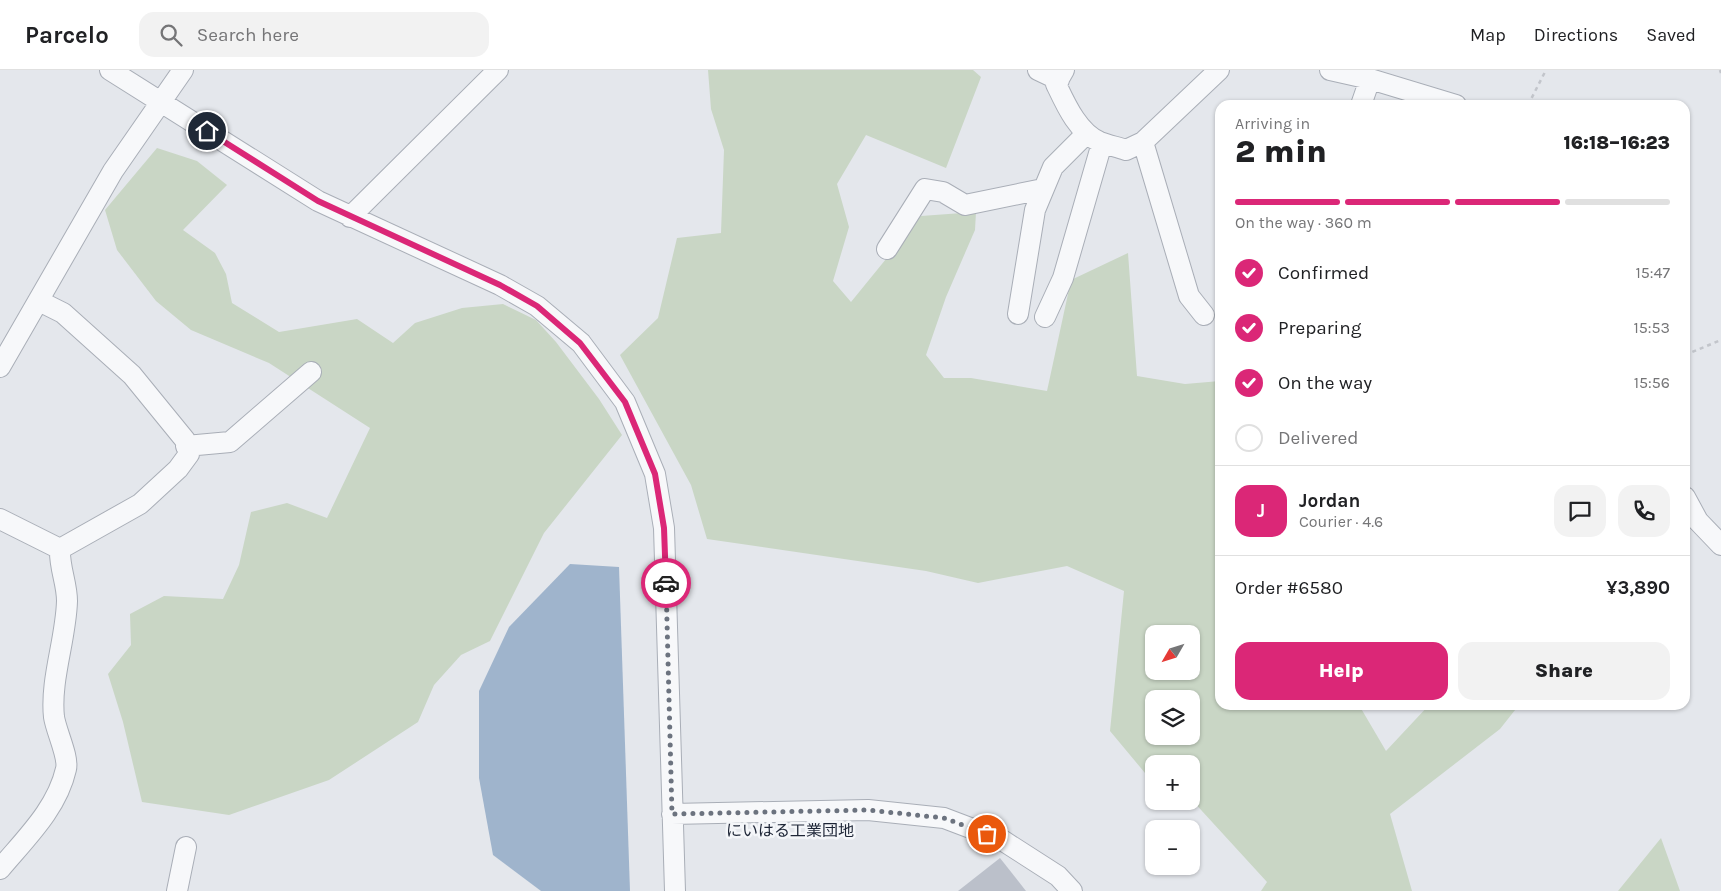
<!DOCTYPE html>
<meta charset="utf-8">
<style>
body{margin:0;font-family:Karla,"Noto Sans JP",sans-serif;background:#f2f2f2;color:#202124;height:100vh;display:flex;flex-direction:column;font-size:19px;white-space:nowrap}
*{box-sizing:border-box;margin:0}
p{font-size:16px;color:#757577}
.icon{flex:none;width:28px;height:28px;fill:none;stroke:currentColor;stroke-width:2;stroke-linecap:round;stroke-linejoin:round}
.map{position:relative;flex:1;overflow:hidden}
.side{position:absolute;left:1215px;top:30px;width:475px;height:610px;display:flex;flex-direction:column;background:#fff;border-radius:15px;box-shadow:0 1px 4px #0004}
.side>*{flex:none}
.needle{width:32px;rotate:231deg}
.fabs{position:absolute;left:1145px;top:555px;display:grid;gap:10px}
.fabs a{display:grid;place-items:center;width:55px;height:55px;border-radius:10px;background:#fff;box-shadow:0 1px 4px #0004;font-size:25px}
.pin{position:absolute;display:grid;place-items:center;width:42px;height:42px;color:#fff;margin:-21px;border:2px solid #fff;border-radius:50%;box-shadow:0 1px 5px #0007}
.courier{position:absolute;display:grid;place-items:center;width:50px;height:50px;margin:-25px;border:4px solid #db2777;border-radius:50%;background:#fff;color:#222;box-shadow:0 1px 6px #0007}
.head em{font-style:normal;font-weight:800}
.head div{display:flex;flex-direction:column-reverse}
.head{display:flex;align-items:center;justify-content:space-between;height:85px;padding:0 20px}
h1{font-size:32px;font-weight:800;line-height:38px}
.bar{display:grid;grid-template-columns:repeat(4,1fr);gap:8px 5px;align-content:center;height:60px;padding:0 20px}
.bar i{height:6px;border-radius:4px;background:#e0e0e0}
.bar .on{background:#db2777}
.bar p{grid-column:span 4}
.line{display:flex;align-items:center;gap:12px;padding:0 20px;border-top:1px solid #e0e0e0}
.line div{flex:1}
.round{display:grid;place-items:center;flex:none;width:52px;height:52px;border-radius:15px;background:#f2f2f2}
ol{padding:0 20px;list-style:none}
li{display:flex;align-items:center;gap:15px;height:55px}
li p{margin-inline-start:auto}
li .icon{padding:5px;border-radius:50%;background:#db2777;color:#fff;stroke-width:4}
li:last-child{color:#757577}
li i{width:28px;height:28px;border:2px solid #e0e0e0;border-radius:50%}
.action{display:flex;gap:10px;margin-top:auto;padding:10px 20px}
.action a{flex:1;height:58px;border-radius:15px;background:#db2777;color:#fff;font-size:20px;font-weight:800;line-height:58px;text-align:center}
.action a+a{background:#f2f2f2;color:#202124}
header{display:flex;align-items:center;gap:30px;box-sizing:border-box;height:70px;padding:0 25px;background:#fff;border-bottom:1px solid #e0e0e0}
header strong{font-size:24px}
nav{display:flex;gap:28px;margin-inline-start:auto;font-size:18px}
.search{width:350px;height:45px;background:#f2f2f2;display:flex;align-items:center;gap:12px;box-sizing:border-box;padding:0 18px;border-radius:15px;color:#757577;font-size:19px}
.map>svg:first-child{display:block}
</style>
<header>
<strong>Parcelo</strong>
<div class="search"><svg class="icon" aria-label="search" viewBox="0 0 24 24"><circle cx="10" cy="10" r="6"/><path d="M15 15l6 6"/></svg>Search here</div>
<nav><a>Map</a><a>Directions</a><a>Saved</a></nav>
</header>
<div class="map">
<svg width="1721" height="821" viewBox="0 0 1721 821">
<rect width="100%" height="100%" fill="#e4e7ec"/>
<path fill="#c9d6c5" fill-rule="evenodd" d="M 708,0 L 973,0 L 981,7 L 946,98 L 866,65 L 837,114 L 849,157 L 833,211 L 851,232 L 921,146 L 976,142 L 975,160 L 946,227 L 926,285 L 944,308 L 971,308 L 1047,321 L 1071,210 L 1128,183 L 1137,306 L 1185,314 L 1220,311 L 1220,635 L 1359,635 L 1386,681 L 1429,635 L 1519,635 L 1500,659 L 1390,744 L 1412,821 L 1261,821 L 1267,812 L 1191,729 L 1191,694 L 1154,694 L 1154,710 L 1150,709 L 1110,661 L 1124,521 L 1067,496 L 978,513 L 926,501 L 707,469 L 691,415 L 620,285 L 658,248 L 677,168 L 721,163 L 724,80 L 711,39 ZM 1154,564 L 1191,564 L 1191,601 L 1154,601 ZM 1154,629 L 1191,629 L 1191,666 L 1154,666 Z
M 157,78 L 197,91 L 227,115 L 183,160 L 215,183 L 226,204 L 232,233 L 279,262 L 357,249 L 393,273 L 415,253 L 462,238 L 503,234 L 536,250 L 556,272 L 599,329 L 622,365 L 544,463 L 490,571 L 461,585 L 434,615 L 418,652 L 329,710 L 229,745 L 142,732 L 123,652 L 108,604 L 131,575 L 130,544 L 164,526 L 223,529 L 239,495 L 251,442 L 287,433 L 327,448 L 370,358 L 269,293 L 191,260 L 156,231 L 117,180 L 105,140 Z
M 1661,768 L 1680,821 L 1618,821 Z"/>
<path fill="#9fb4cc" d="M 570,494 L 619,497 L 630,821 L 541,821 L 493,785 L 479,708 L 479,621 L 509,557 Z"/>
<path fill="#bbc0ca" d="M 1000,788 L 1026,821 L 958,821 Z"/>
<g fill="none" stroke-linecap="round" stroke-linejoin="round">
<defs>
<path id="minor" d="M 110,0 L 318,131 L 500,215 L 537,236 L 581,273 L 625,332 L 655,404 L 664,458 L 675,821
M 1038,0 L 1059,10
M 1064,0 L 1056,14 C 1065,33 1078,63 1100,72 C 1108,75 1117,77 1126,80 L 1143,72 L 1219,0
M 1330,0 L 1370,9 L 1456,35
M 1361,35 L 1370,9
M 1143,72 L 1189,226 L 1204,245
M 350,147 L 498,0
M 887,179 L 925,119 L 943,122 L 965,135 L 1043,119
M 1018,244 L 1035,140 L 1053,97 L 1086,64
M 1045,247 L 1063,208 L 1102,73
M 0,297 L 113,101 L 183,0
M 186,376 L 230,372 L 311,302
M 1685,427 L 1698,451 L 1721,475
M 0,449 L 60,479
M 672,744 L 868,740 L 944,748 L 1002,770 L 1058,806 L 1072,821
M 0,799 C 25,769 57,739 66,699 C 69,687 56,661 54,647 C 50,610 66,569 67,531 C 67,513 59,497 60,479 L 140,434 L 178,399 L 189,384 L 185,370 L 132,305 L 63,243 L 39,231
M 177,821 L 186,777"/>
</defs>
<use href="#minor" stroke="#a9aeb7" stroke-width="22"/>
<path stroke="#c2c5cb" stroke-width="2.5" stroke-dasharray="4 4" stroke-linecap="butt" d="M 1720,0 L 1721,3
M 1528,35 L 1546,0
M 1685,285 L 1721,270"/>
<use href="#minor" stroke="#f7f8fa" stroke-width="20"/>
</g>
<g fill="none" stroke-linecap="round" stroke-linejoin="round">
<path stroke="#6c737f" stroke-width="5" stroke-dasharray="0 9" d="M 666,513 L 672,744 L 868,740 L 944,748 L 987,764"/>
<path stroke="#db2777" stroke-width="6" d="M 207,61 L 318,131 L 500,215 L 537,236 L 580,273 L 625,332 L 655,404 L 664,458 L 666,513"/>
</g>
<g text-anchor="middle" stroke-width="5" stroke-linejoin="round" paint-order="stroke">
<g font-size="16" fill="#1d2536" stroke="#f4f6f9">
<text x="790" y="766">にいはる工業団地</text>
</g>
</g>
</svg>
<div class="fabs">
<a><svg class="needle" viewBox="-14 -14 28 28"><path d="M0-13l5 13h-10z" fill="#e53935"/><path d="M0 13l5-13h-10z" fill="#757577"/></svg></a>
<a><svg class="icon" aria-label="layers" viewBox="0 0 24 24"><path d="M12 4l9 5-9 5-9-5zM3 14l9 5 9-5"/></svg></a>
<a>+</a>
<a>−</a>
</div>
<div class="pin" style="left:987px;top:764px;background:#ea580c"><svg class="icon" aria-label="bag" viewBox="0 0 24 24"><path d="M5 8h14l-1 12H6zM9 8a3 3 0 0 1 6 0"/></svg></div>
<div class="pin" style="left:207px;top:61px;background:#1f2937"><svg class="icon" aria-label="home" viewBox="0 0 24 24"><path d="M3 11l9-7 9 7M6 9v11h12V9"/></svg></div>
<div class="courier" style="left:666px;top:513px"><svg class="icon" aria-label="car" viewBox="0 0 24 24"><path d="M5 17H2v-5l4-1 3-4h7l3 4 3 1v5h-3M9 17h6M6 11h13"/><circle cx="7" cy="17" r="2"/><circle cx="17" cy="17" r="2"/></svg></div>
<section class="side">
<div class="head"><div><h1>2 min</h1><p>Arriving in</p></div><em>16:18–16:23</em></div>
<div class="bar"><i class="on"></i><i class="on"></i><i class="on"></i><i></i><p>On the way · 360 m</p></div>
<ol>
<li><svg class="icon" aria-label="check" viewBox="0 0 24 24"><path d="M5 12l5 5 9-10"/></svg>Confirmed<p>15:47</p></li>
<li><svg class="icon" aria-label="check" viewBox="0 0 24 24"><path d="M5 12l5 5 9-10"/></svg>Preparing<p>15:53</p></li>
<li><svg class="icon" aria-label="check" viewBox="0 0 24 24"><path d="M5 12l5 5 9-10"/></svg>On the way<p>15:56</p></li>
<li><i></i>Delivered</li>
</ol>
<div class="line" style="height:90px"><b class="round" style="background:#db2777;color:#fff">J</b><div><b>Jordan</b><p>Courier · 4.6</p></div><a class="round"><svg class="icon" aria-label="chat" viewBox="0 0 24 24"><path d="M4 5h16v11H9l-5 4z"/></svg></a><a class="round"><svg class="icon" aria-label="phone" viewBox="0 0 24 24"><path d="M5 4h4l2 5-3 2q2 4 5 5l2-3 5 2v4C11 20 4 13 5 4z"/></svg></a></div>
<div class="line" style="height:65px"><div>Order #6580</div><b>¥3,890</b></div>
<div class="action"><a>Help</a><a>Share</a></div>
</section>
</div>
